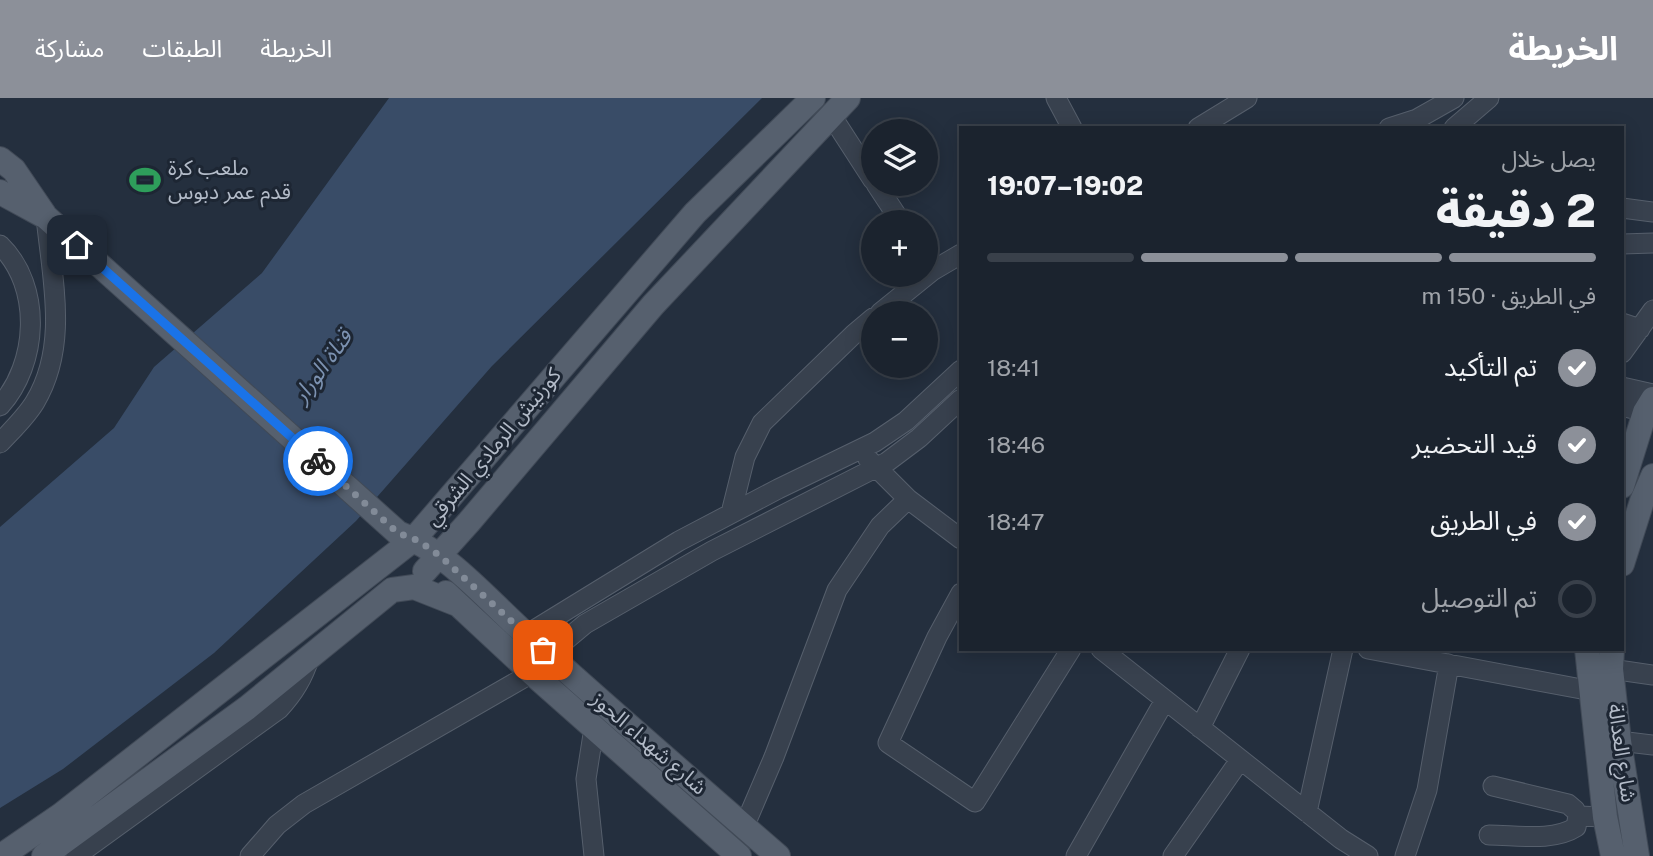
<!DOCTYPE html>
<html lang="ar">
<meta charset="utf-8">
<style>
body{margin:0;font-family:"Public Sans","Noto Sans Arabic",sans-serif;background:#242b36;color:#f1f3f6;direction:rtl;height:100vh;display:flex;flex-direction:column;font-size:26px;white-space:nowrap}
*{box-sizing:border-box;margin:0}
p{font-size:23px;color:#a0a4aa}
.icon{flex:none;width:38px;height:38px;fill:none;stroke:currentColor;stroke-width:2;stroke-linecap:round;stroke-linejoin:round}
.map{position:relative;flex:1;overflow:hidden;direction:ltr}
.side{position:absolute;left:959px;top:28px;width:665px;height:525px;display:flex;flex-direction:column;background:#1b232e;border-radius:0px;box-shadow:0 4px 18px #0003,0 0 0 2px #39404a;direction:rtl}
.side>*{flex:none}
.fabs{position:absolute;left:861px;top:21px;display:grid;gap:14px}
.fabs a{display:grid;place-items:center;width:77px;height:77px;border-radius:50%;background:#1b232e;box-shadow:0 4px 18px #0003,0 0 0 2px #39404a;font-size:35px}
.pin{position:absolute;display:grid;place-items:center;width:60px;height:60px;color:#fff;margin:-30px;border-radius:14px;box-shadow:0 4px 10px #0006}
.courier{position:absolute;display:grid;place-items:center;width:70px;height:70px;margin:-35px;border:5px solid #1a73e8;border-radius:50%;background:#fff;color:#222;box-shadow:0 2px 9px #0007}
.overview em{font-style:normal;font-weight:800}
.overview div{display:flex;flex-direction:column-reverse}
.overview{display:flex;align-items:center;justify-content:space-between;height:119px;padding:0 28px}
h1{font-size:46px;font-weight:800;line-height:52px}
.bar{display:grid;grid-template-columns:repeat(4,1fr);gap:10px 7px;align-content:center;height:84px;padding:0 28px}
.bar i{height:9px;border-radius:5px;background:#39404a}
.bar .current{background:#8c9099}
.bar p{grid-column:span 4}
ol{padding:0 28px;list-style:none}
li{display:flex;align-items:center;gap:21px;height:77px}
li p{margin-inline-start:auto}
li .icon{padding:7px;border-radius:50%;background:#8c9099;color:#fff;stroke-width:4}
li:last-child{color:#a0a4aa}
li i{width:38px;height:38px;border:4px solid #39404a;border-radius:50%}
header{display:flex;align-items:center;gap:42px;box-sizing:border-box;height:98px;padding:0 35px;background:#8c9099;color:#fff}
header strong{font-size:33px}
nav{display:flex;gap:38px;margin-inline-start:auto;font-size:24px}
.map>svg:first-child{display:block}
</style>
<header>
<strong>الخريطة</strong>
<nav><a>الخريطة</a><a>الطبقات</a><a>مشاركة</a></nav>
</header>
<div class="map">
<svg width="1653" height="758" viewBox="0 0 1653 758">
<rect width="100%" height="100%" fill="#242f3e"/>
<path fill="#394c67" d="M 389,0 L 762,0 L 492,268 L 356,423 L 214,555 L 63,671 L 0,710 L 0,429 L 114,330 L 154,269 L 262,175 Z"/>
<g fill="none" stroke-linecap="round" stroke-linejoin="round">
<defs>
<path id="minor" d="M 1056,0 L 1072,30
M 831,17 L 873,82
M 1198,30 L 1247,0
M 1389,30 L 1417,21 L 1454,0
M 1454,30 L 1489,0
M 876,86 L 901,124
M 1622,110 L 1653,114
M 1622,146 L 1653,145
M 0,147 C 43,189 38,266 0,308
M 880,215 L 932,173 L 961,156
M 1622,225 L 1640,231
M 1622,255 L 1653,212
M 1622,289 L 1653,296
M 1622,308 L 1645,314
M 0,345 C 12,332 26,319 35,304 C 69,247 52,181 46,119
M 868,361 L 908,401 L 961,441
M 731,415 L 745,359 L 762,325 L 854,236 L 873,220
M 961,495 L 937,539 L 888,645 L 975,704 L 1071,551
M 526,537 L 679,443 L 778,391 L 875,344 L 906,323 L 961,272
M 1101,551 L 1341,741 L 1368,758
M 1368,551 L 1592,593
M 548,557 L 585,526 L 712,453 L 887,364 L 919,340 L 961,301
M 1611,571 L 1653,577
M 1200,630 L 1240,551
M 1619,643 L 1653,647
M 1493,688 L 1568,706 L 1575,712 L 1578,718 L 1605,719
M 1307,714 L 1343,551
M 744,729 L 774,659 L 837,492 L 880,428 L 908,401
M 1489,737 C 1516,737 1553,744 1576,729 L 1578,718
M 76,758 L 279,611 C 294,595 303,580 310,558
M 250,758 L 277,727 L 304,706 L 532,575
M 594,758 L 586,681 L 594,630
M 1076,758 L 1165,602
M 1173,758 L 1240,662
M 1405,758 L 1427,692 L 1449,566"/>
<path id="major" d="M 0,61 L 14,72 L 44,116
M 0,94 L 46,119 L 398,435 C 449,454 489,504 530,540 C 612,614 695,686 778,758
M 1622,388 L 1645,314 L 1653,301
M 1622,466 L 1642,403 L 1653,378
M 425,473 L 469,424 L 653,207 L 848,0
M 446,495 L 532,575 L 739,758
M 1587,551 L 1605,719 L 1613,758
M 1612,551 L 1611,571 L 1619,643 L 1637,758
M 1,758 L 61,717 L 414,441 L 695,115 L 813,0
M 44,758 L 247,610 L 392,492 L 414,489 L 457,506"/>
</defs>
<use href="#minor" stroke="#565f6c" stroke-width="21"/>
<use href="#major" stroke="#414a57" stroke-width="26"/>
<use href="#minor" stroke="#38414e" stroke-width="19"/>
<use href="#major" stroke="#56606e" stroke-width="24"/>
</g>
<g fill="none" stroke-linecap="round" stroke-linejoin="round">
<path stroke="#828b98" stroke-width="7" stroke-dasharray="0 12.6" d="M 318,363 L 398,435 L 419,443 L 440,458 L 543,552"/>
<path stroke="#1a73e8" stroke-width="9" d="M 77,147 L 318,363"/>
</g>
<defs>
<symbol id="stadium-bare" viewBox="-9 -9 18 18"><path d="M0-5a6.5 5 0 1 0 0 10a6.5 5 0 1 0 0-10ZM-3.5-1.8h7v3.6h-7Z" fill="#2e9e5b" stroke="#1d2633" stroke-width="2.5" paint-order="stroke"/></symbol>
</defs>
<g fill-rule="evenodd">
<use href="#stadium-bare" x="123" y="60" width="44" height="44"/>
</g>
<g text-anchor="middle" stroke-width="6" stroke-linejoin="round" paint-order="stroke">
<g font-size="21" fill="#b4bcc9" stroke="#1d2633" text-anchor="start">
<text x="168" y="77">ملعب كرة<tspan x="168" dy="24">قدم عمر دبوس</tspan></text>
</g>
<g font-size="21" fill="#b4bcc9" stroke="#1d2633">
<text transform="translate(493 349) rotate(-50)" y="7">كورنيش الرمادي الشرقي</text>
<text transform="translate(649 645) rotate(41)" y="7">شارع شهداء الحوز</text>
<text transform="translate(1622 655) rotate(82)" y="7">شارع العدالة</text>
</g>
<g font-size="23" font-style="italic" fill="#7c92b1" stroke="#1d2633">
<text transform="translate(322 268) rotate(-54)" y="8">قناة الورار</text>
</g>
</g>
</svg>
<div class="fabs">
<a><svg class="icon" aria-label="layers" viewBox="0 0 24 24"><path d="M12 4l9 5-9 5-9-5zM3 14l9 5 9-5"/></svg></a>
<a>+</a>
<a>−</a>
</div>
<div class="pin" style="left:543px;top:552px;background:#ea580c"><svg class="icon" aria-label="bag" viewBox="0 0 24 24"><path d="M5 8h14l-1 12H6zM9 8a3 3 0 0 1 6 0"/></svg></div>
<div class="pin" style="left:77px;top:147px;background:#1f2937"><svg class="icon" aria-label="home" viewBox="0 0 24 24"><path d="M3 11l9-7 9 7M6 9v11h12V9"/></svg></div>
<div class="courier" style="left:318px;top:363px"><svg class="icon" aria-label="bike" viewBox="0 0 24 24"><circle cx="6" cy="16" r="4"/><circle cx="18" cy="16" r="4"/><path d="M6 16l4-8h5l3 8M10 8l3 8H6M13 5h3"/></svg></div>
<section class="side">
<div class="overview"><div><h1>2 دقيقة</h1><p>يصل خلال</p></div><em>19:02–19:07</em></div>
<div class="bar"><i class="current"></i><i class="current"></i><i class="current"></i><i></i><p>في الطريق · 150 m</p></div>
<ol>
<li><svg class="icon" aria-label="check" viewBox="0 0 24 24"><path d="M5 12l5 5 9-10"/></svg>تم التأكيد<p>18:41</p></li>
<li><svg class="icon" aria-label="check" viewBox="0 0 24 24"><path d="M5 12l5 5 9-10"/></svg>قيد التحضير<p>18:46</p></li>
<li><svg class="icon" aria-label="check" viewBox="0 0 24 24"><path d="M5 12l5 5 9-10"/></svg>في الطريق<p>18:47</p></li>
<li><i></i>تم التوصيل</li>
</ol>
</section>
</div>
